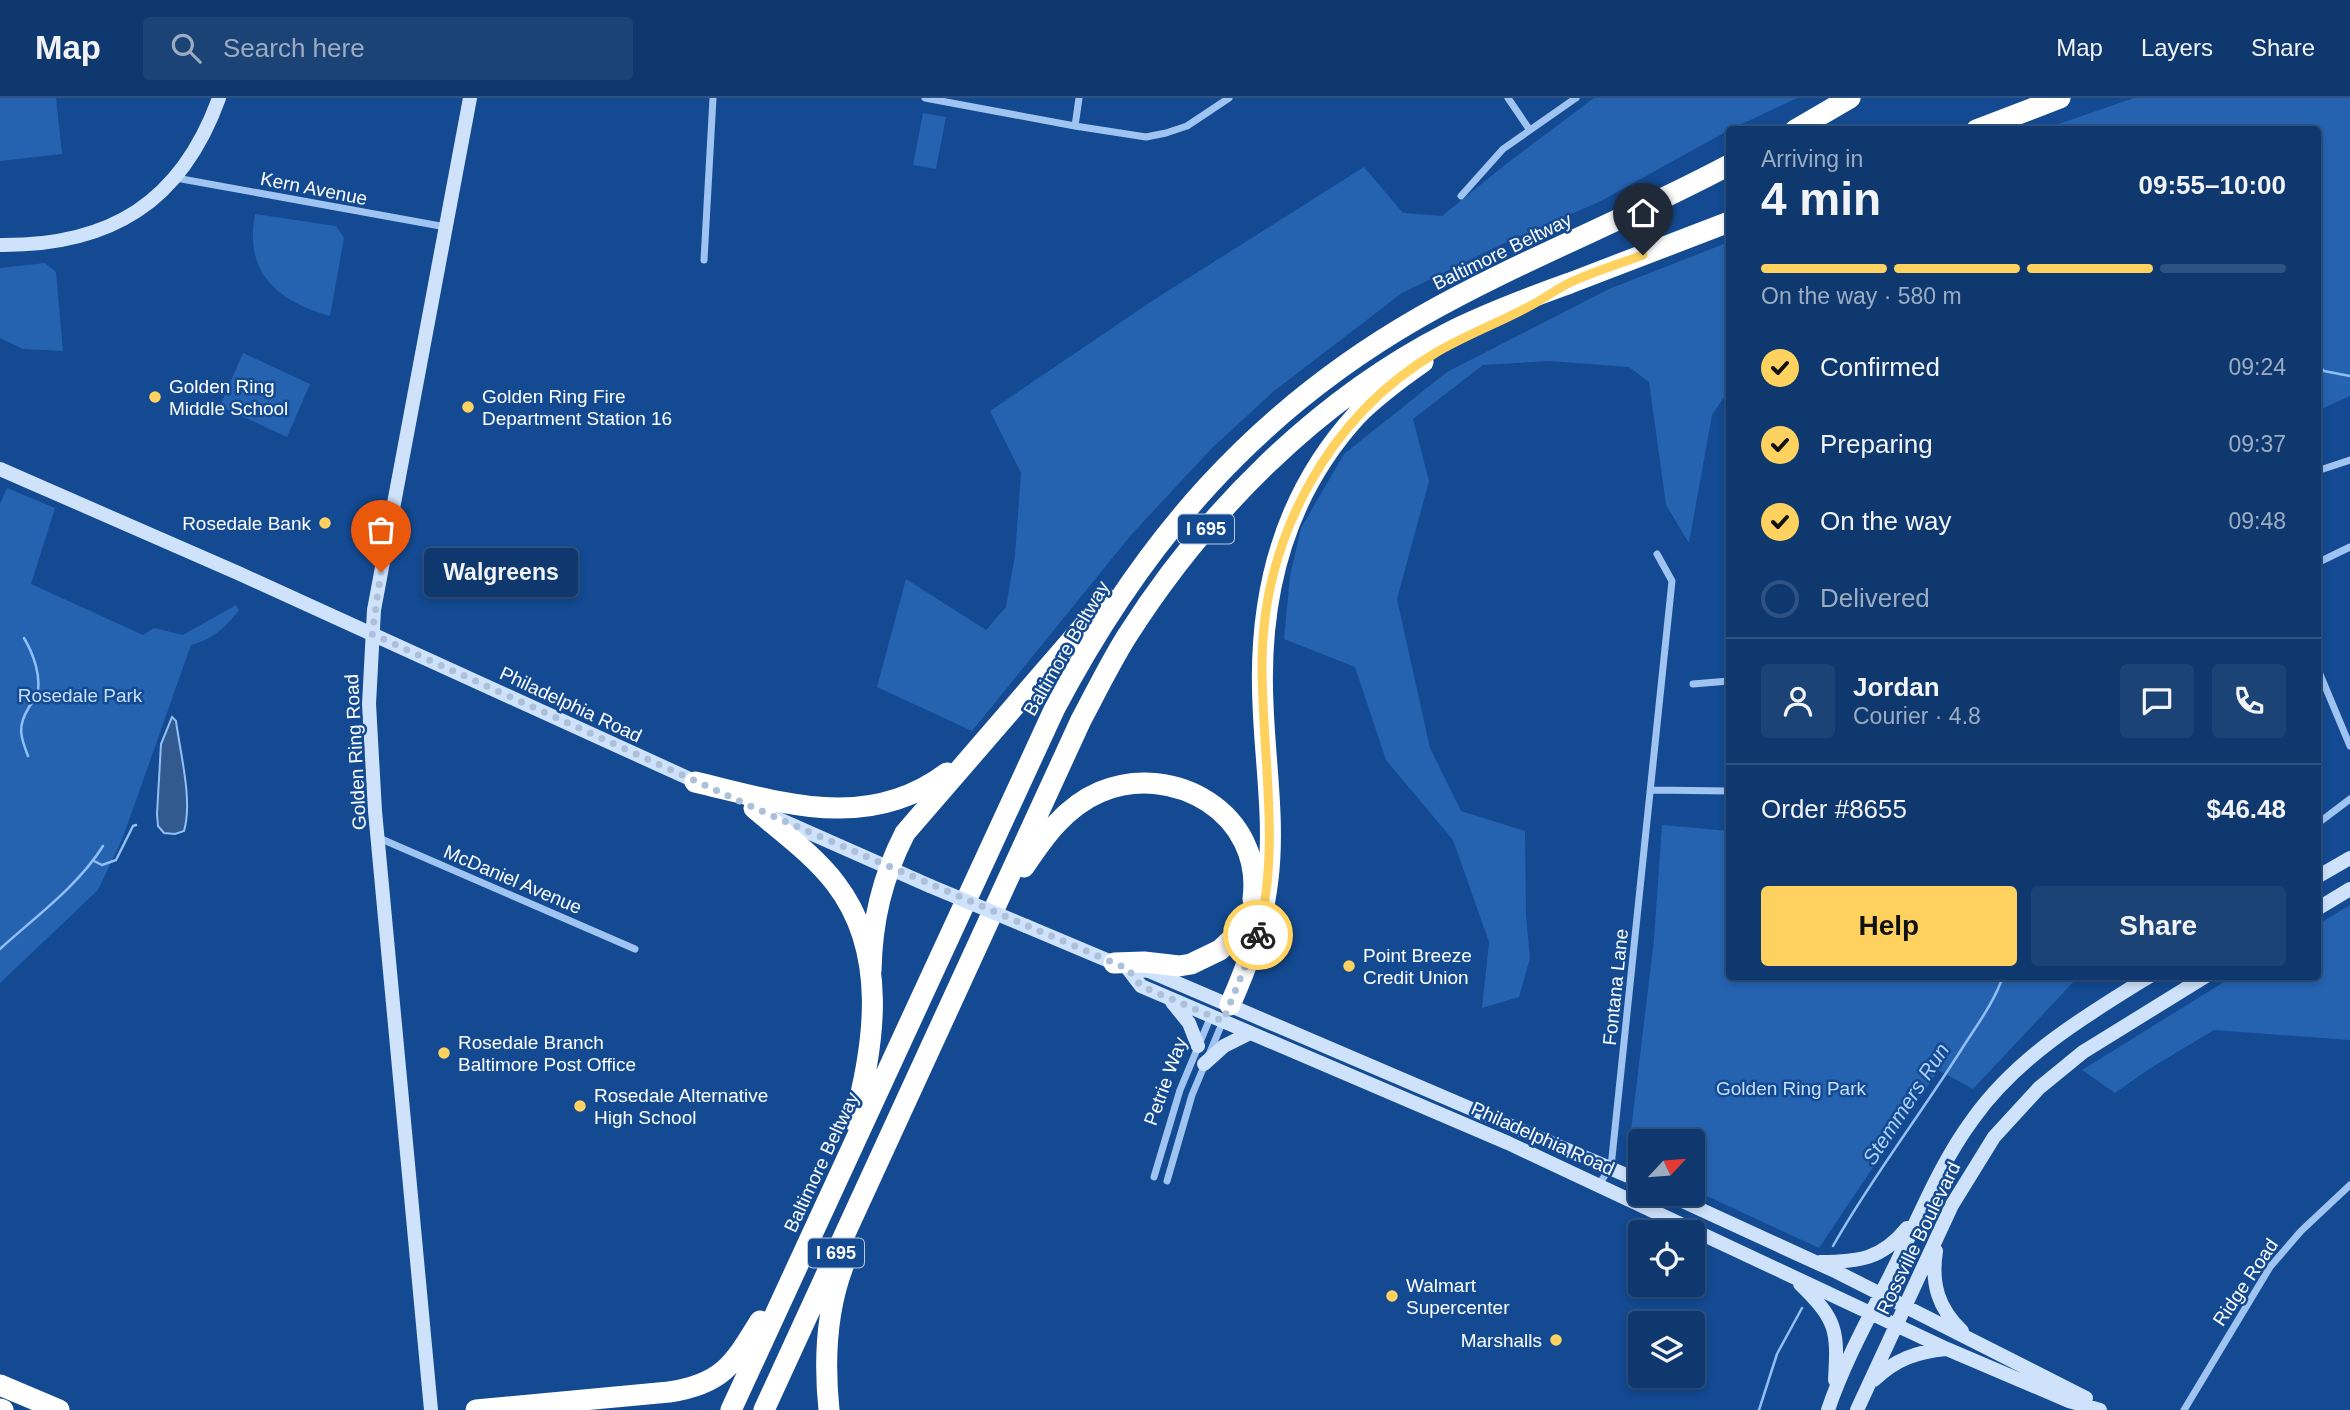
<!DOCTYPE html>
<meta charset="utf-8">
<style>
body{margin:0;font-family:Helvetica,sans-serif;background:#1c4376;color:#f1f3f6;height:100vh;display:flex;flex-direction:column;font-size:26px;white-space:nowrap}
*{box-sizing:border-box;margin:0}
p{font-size:23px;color:#9bacc2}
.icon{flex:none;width:38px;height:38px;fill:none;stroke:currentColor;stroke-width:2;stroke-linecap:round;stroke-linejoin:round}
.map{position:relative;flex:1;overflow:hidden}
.details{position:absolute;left:1726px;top:28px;width:595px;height:854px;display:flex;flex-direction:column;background:#0e386e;border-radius:7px;box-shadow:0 4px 10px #0003,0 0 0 2px #2e5281}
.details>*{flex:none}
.needle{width:46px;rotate:64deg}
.controls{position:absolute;left:1628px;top:1031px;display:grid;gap:14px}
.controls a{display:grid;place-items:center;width:77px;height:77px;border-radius:7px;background:#0e386e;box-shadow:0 4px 10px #0003,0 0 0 2px #2e5281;font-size:35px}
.pin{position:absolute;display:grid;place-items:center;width:60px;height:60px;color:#fff;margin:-72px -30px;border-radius:50% 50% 50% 0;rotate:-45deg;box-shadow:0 0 7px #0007}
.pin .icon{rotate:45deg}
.courier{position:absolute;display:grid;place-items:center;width:70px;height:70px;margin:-35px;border:5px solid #ffd260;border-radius:50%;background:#fff;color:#222;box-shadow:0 2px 9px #0007}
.bubble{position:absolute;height:49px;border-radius:7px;background:#0e386e;box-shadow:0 4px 10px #0003,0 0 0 2px #2e5281;font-size:23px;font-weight:600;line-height:49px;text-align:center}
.headline em{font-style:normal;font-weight:600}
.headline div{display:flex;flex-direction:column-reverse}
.headline{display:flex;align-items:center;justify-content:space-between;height:119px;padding:0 35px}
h1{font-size:46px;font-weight:600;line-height:52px}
.bar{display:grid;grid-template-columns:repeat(4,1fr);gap:10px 7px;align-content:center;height:84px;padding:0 35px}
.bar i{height:9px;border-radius:5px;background:#2e5281}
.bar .current{background:#ffd260}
.bar p{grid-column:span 4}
.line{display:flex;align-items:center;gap:18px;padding:0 35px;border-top:2px solid #2e5281}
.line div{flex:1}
.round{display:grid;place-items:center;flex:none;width:74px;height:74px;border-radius:7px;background:#1c4376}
ol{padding:0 35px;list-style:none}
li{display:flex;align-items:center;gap:21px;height:77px}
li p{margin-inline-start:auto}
li .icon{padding:7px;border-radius:50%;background:#ffd260;color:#111;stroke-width:4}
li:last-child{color:#9bacc2}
li i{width:38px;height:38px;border:4px solid #2e5281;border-radius:50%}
.button{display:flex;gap:14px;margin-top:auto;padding:14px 35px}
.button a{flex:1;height:80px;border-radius:7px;background:#ffd260;color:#111;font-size:28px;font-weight:600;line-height:80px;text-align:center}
.button a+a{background:#1c4376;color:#f1f3f6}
header{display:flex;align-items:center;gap:42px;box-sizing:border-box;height:98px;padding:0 35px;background:#0e386e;border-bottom:2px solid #2e5281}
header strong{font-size:33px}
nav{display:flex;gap:38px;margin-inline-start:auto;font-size:24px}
.search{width:490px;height:63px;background:#1c4376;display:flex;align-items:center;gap:18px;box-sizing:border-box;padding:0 24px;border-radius:7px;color:#9bacc2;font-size:26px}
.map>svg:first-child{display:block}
</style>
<header>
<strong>Map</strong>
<div class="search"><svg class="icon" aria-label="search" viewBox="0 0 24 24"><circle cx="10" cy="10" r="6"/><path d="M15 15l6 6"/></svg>Search here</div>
<nav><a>Map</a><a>Layers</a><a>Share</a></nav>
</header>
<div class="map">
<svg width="2350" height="1312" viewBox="0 0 2350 1312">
<rect width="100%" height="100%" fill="#134a92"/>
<path fill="#2563b1" d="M 0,0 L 56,0 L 62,56 L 0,63 Z
M 1594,0 L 1797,0 L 1729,32 L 1601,103 L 1498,148 L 1402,195 L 1274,293 L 1211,351 L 1131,437 L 972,633 L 877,589 L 906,481 L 986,532 L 1006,509 L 1015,457 L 1021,375 L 990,313 L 1152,203 L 1364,69 L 1403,115 L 1442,118 L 1506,66 Z
M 2134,0 L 2350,0 L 2350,298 L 2317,313 L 2317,32 L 2044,31 Z
M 923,15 L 946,19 L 936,71 L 913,67 Z
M 255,116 L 336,128 L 344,140 L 330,218 C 277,203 244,175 255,116 Z
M 1729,144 L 1729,292 L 1712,317 L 1689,445 L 1666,407 L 1649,284 L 1629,269 L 1549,263 L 1483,267 L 1413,321 L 1429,383 L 1397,501 L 1430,650 L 1461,713 L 1525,733 L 1526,818 L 1530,860 L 1519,899 L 1482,910 L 1489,844 L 1453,742 L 1386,662 L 1355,569 L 1284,541 L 1290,478 L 1301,430 L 1344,356 L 1447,274 L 1609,191 Z
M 45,165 L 56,174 L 63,253 L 23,251 L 0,240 L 0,170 Z
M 243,255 L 310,286 L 287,339 L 220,308 Z
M 7,390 L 55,410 L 31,486 L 143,537 L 154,530 L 183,537 L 236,507 L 239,512 C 226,529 212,542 191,547 L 123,739 L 98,792 L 0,885 L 0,406 Z
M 1662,727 L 1729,733 L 1729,878 L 2078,879 L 1973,991 L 1931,968 L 1935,977 L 1819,1150 L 1692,1091 L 1692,1043 L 1640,1043 L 1640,1066 L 1628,1058 L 1654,841 Z
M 2350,807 L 2350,942 L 2214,932 L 2149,971 L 2115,995 L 2082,972 L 2232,879 L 2317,878 L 2317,827 Z"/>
<path fill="#325a8f" stroke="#91bff5" stroke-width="2" d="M 172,619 L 176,623 C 180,654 193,703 184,733 L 175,736 L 164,735 L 158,728 L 157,716 L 161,646 Z"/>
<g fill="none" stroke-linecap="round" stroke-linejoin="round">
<path stroke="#91bff5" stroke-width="2.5" d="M 2317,266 L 2324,273 L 2350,278
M 24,540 C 33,555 42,579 37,597 C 35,603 30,606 28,611 C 17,629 21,640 28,658
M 94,763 L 102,767 L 116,762 L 133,728 L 136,727
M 0,851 C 35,819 78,788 103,748
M 1833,1148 C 1872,1079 1921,1016 1963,949 C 1977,927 1995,903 2003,878
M 1759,1312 L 1777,1256 L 1802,1210"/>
<path stroke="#9fc4f2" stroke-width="7" d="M 925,0 L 1075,28 L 1146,39 L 1166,35 L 1187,28 L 1229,0
M 1508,0 L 1529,31
M 1075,28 L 1079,0
M 176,80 L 446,129
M 1461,98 L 1503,51 L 1576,0
M 704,162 L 713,0
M 2317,373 L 2350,362
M 2317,465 L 2350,449
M 2317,569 L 2350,648
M 1693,586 L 1729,583
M 1651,692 L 1729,693
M 2317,726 L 2350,701
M 379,740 L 635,851
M 1154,1079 L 1180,992 L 1211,918
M 1167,1083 L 1192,997 L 1223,923
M 1599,1086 L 1611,1069 L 1672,483 L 1657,456
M 2184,1312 L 2270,1169 L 2301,1133 L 2350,1087"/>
<path stroke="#cee2fc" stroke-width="14" d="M 0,147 C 110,148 181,105 219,0
M 0,371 L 238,475 L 701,686
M 774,719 L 930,788
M 2317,779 L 2350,760
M 2317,811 L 2350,791
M 1026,828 L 1121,868
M 1128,871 L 1141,888 L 1508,1045 L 1947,1251 L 2069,1303 L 2100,1312
M 1141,872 L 1149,873 L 1640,1083
M 1172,904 L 1189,925 L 1198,948
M 1204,966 L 1224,948 L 1250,935
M 1667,1096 L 1837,1174 L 2086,1300
M 1936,1153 C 1931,1186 1938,1210 1962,1233
M 1820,1164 C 1859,1164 1882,1161 1907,1130
M 1800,1186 C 1837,1222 1838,1232 1835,1282
M 1874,1282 C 1896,1261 1916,1254 1946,1251
M 431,1312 L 375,713 L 369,606 L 374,512 L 470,0
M 1828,1312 C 1844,1264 1870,1218 1893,1172 C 1918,1122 1939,1067 1973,1021 C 2018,958 2085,918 2150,878
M 1857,1312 L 1952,1107 L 1994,1039 L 2039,990 L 2083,954 L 2206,878"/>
<path stroke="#fff" stroke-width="21" d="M 1795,32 L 1850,0
M 1976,32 L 2060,0
M 695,684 C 781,704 867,735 947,675
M 754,710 C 782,734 814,757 836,786 C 888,854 875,946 854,1023
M 1024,769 C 1044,739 1065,709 1100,694 C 1174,663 1264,716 1253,801
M 1114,865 L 1144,864 L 1179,868 L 1191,866 L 1220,852 L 1246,827
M 871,873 C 872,823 882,780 905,735 L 1107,501
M 1230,907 C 1248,866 1263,826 1268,781 C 1275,724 1265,664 1263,606 C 1258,500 1283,398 1357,317 C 1377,297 1400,280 1423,264
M 0,1287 L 59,1312
M 0,1311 L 3,1312
M 476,1312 L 669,1294 C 722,1286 733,1267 760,1223
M 731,1312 L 1054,612 C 1142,444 1254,314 1420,219 C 1520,162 1628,121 1729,67
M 764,1312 L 1081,622 C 1096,594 1110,565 1127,538 C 1205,415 1317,302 1448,235 C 1488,215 1528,200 1570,185 C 1623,165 1676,144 1729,124
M 829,1312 C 824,1263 826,1212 844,1166"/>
<path stroke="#cee2fc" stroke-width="14" d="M 930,788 L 1026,828"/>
</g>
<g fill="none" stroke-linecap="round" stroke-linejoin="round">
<path stroke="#acc0d9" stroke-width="7" stroke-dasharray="0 12.6" d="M 381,474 L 372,536 L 777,720 L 1128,871 L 1141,888 L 1223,923 L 1258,837"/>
<path stroke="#ffd260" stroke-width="9" d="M 1258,837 C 1281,749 1262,657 1262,568 C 1262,441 1328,318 1437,254 C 1466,237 1498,225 1528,209 C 1542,202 1555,192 1569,185 C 1593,174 1619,166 1643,157"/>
</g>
<g fill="#ffd260" stroke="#134a92" stroke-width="2.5">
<circle cx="155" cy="299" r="7"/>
<circle cx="468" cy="309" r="7"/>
<circle cx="325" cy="425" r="7"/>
<circle cx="1349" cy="868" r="7"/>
<circle cx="444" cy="955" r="7"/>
<circle cx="580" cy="1008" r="7"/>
<circle cx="1392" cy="1198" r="7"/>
<circle cx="1556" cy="1242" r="7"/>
</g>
<g text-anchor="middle" stroke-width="5" stroke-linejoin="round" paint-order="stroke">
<g fill="#134a92" stroke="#b8c9de" stroke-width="2">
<rect x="1178" y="416.5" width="56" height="29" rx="5"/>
<rect x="808" y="1140.5" width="56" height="29" rx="5"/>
</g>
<g font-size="18" font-weight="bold" fill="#fff">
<text x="1206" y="437">I 695</text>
<text x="836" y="1161">I 695</text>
</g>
<g font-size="19" fill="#fff" stroke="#134a92">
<text transform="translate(314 90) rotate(11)" y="7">Kern Avenue</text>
<text transform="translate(1502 153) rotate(-26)" y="7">Baltimore Beltway</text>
<text transform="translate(1066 550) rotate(-60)" y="7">Baltimore Beltway</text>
<text transform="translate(571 606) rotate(25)" y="7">Philadelphia Road</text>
<text transform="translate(355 654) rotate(-93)" y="7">Golden Ring Road</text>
<text transform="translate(513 781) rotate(23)" y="7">McDaniel Avenue</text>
<text transform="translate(1615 889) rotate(-84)" y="7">Fontana Lane</text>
<text transform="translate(1165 983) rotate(-70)" y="7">Petrie Way</text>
<text transform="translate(1543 1040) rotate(24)" y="7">Philadelphia Road</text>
<text transform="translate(821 1064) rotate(-65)" y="7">Baltimore Beltway</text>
<text transform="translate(1918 1140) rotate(-64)" y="7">Rossville Boulevard</text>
<text transform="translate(2245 1184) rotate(-56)" y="7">Ridge Road</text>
</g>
<g font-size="19" fill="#fff" stroke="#134a92" text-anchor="start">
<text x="169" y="295">Golden Ring<tspan x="169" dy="22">Middle School</tspan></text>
<text x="482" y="305">Golden Ring Fire<tspan x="482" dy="22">Department Station 16</tspan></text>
<text x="311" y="432" text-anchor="end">Rosedale Bank</text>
<text x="1363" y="864">Point Breeze<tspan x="1363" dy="22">Credit Union</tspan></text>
<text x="458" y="951">Rosedale Branch<tspan x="458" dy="22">Baltimore Post Office</tspan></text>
<text x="594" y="1004">Rosedale Alternative<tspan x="594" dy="22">High School</tspan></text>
<text x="1406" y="1194">Walmart<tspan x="1406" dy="22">Supercenter</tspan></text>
<text x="1542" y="1249" text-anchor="end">Marshalls</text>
</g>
<g font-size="19" fill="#c7dffd" stroke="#134a92">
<text x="80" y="604">Rosedale Park</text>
<text x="1791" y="997">Golden Ring Park</text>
</g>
<g font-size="21" font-style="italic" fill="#accff9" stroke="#134a92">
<text transform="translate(1906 1006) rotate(-57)" y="7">Stemmers Run</text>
</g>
</g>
</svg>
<div class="controls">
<a><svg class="needle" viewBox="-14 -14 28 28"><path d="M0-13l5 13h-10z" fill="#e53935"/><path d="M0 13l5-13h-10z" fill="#9bacc2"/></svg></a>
<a><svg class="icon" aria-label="locate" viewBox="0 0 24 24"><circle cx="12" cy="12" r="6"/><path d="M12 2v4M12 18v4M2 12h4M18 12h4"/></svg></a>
<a><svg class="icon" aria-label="layers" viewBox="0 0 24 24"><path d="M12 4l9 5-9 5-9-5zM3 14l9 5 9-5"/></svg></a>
</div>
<div class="pin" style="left:381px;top:474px;background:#ea580c"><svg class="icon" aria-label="bag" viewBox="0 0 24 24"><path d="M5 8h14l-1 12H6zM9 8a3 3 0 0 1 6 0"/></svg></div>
<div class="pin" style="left:1643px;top:157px;background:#1f2937"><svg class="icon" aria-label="home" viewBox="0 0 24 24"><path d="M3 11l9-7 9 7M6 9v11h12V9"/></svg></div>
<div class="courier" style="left:1258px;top:837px"><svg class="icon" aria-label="bike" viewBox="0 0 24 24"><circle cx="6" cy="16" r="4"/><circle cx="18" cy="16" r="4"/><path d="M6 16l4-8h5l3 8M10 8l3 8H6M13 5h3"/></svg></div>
<div class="bubble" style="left:424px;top:450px;width:154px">Walgreens</div>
<section class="details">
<div class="headline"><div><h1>4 min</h1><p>Arriving in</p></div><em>09:55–10:00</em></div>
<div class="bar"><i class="current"></i><i class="current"></i><i class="current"></i><i></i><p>On the way · 580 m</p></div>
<ol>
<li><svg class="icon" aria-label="check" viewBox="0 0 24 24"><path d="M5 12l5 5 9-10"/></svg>Confirmed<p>09:24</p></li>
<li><svg class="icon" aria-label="check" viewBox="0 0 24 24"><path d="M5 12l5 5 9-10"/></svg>Preparing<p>09:37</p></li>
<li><svg class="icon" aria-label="check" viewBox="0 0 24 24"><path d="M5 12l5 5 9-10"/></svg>On the way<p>09:48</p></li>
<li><i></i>Delivered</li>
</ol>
<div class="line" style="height:126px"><a class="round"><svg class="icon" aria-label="person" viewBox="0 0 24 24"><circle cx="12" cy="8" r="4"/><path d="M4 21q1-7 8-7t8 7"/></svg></a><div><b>Jordan</b><p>Courier · 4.8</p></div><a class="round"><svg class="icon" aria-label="chat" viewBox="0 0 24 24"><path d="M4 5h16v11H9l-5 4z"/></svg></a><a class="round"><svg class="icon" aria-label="phone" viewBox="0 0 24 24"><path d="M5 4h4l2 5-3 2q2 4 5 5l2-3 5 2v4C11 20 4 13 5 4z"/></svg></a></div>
<div class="line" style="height:91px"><div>Order #8655</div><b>$46.48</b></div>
<div class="button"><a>Help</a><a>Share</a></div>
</section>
</div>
